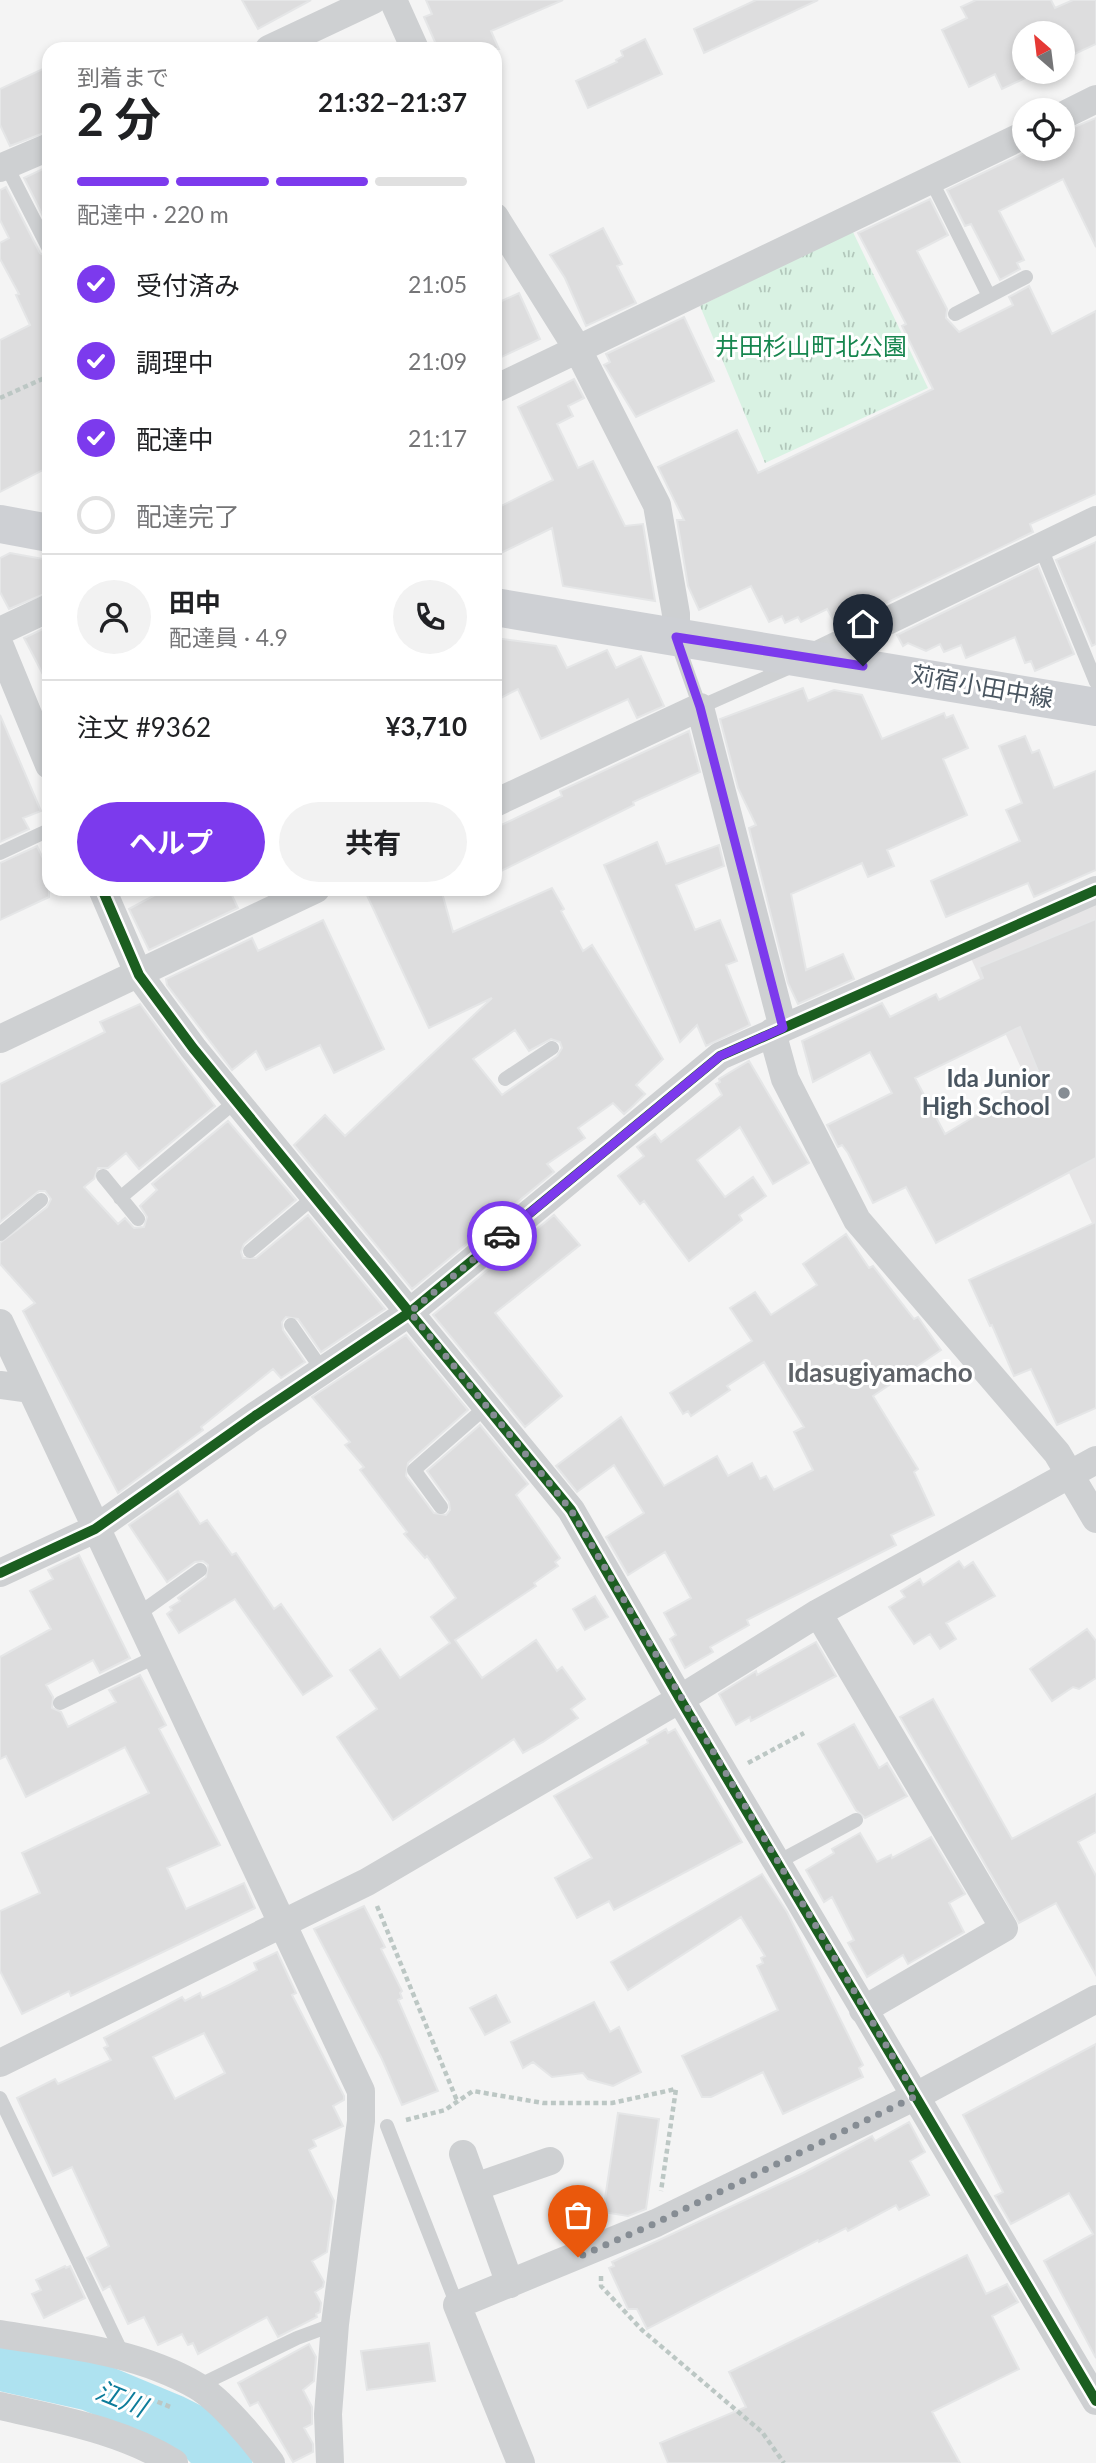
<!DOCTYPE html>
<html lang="ja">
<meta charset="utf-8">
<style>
body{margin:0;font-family:Lato,"Noto Sans JP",sans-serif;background:#f2f2f2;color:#202124;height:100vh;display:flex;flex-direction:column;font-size:26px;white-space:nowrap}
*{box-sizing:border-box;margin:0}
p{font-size:23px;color:#757577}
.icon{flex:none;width:38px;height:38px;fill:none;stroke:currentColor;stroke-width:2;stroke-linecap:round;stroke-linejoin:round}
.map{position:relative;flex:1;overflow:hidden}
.panel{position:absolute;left:42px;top:42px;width:460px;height:854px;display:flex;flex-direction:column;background:#fff;border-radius:21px;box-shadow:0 4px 10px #0003}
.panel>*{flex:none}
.needle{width:46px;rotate:332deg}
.fabs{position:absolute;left:1012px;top:21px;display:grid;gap:14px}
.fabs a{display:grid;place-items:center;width:63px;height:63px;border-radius:50%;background:#fff;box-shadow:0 4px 10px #0003;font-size:35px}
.pin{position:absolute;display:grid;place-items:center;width:60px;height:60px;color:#fff;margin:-72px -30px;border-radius:50% 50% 50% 0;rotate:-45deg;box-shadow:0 0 7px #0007}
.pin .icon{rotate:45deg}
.courier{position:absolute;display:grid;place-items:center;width:70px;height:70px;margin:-35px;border:5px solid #7c3aed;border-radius:50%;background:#fff;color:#222;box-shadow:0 2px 9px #0007}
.headline em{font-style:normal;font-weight:700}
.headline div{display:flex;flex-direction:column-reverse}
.headline{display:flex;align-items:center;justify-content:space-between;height:119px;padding:0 35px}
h1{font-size:46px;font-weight:700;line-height:52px}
.bar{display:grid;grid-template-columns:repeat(4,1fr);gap:10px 7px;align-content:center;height:84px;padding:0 35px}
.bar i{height:9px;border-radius:5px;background:#e0e0e0}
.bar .on{background:#7c3aed}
.bar p{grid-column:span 4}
.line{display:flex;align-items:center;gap:18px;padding:0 35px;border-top:2px solid #e0e0e0}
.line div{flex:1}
.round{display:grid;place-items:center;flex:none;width:74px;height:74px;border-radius:37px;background:#f2f2f2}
ol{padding:0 35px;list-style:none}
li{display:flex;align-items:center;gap:21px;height:77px}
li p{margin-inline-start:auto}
li .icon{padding:7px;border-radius:50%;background:#7c3aed;color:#fff;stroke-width:4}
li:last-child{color:#757577}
li i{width:38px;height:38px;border:4px solid #e0e0e0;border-radius:50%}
.button{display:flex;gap:14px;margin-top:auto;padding:14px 35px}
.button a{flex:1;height:80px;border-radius:42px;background:#7c3aed;color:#fff;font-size:28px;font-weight:700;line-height:80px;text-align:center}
.button a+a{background:#f2f2f2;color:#202124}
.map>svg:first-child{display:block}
</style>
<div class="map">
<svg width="1096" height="2463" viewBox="0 0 1096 2463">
<defs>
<pattern id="grass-tufts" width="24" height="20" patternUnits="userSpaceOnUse" patternTransform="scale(1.75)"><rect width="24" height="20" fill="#d9f2e3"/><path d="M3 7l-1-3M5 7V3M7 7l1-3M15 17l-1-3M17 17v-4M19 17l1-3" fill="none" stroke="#b2c7bb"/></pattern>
</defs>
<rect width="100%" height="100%" fill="#f4f4f4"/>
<path fill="#e6e5e6" d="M 1096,903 L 1096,1232 L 969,954 Z"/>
<path fill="url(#grass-tufts)" d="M 852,230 L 928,388 L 765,463 L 700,306 Z"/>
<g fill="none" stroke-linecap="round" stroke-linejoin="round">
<path stroke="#aee2f0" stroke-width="51" d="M 0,2365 L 89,2385 L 173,2420 L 195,2431 L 227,2463"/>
</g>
<path fill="#ddddde" stroke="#e5e6e7" stroke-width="2" fill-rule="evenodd" d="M 242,0 L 311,0 L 258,29 Z
M 426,0 L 563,0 L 491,31 L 499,49 L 438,49 L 424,17 L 432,14 Z
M 756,0 L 818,0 L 704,53 L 694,29 Z
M 976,0 L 1051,0 L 1055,8 L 1073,0 L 1096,0 L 1096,44 L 1062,60 L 1062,33 L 1024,33 L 1024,72 L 1038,72 L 1002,89 L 995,74 L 969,87 L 942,30 L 967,18 L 961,7 Z
M 645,39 L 662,74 L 588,108 L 576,81 L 617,62 L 616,60 L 623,56 L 621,51 Z
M 49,66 L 49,131 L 10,146 L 0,125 L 0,89 Z
M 1096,118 L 1096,247 L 1063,179 L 999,211 L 1024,260 L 1017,263 L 1020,269 L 1000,280 L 971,224 L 965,226 L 947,190 L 1033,149 L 1062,149 L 1062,132 Z
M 49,166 L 49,228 L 24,178 Z
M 6,187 L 40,253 L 49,259 L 49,467 L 0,492 L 0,340 L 30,325 L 16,295 L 19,294 L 0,259 L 0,243 L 9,238 L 0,220 L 0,190 Z
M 930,199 L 948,235 L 917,251 L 947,309 L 946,318 L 959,332 L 1013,305 L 1009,297 L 1029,286 L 1052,334 L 1096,311 L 1096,494 L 1030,524 L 1033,532 L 882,605 L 879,599 L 834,621 L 827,609 L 801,622 L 798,617 L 785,623 L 782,616 L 769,622 L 751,586 L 699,610 L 688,586 L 677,520 L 684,520 L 658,467 L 737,430 L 758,473 L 933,389 L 902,326 L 906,324 L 858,233 Z
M 603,228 L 622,264 L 617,266 L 636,303 L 586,326 L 565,278 L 550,255 Z
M 519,293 L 540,339 L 495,360 L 495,304 Z
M 684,317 L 714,381 L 636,417 L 604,365 L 610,362 L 606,354 Z
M 574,379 L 584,398 L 568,406 L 573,416 L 557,424 L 578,468 L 593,461 L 625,526 L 643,524 L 655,601 L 563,586 L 552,528 L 501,553 L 495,540 L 495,509 L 553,480 L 518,407 Z
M 1096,542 L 1096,644 L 1092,646 L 1056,560 Z
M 10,553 L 49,560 L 49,592 L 9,609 L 0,592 L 0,558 Z
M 1038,566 L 1074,654 L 1035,671 L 1031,661 L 1025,663 L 1015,637 L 966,658 L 961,645 L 944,652 L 940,644 L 926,651 L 908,643 L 903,646 L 897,635 Z
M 49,626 L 49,686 L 24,638 Z
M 495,638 L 556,646 L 567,668 L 607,650 L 616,668 L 641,656 L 664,706 L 637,718 L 628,699 L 541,739 L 518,689 L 495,701 Z
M 803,688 L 808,701 L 834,690 L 862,695 L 882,739 L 944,713 L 946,718 L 953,715 L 968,748 L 943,759 L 967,815 L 887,850 L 894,866 L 868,877 L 862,863 L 791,894 L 806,970 L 843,954 L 854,979 L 798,1004 L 788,983 L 749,828 L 756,825 L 738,788 L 720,719 Z
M 0,715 L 41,811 L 23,818 L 29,829 L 0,842 Z
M 689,731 L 700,772 L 633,802 L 634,805 L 495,874 L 495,828 L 562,796 L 560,791 Z
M 1025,736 L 1032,753 L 1039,750 L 1054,788 L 1096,771 L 1096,870 L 1034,897 L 1028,883 L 946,917 L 931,881 L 1020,841 L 1006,810 L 1022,803 L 999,746 Z
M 657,842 L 666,864 L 719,845 L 724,866 L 676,885 L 695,930 L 720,920 L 737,961 L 726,965 L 750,1025 L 706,1046 L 697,1025 L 680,1042 L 604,865 Z
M 37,846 L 49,871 L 49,897 L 0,920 L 0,863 Z
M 552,888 L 564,909 L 561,911 L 583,951 L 592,945 L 663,1059 L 636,1085 L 645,1094 L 634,1105 L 624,1114 L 613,1103 L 578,1128 L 585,1138 L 547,1164 L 554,1172 L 412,1289 L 294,1145 L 325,1115 L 345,1136 L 492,998 L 429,1028 L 364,889 L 417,889 L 419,892 L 441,889 L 453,932 ZM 515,1030 L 529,1051 L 551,1039 L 560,1042 L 562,1048 L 557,1056 L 502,1095 L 473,1059 Z
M 166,889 L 229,889 L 238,908 L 149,950 L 129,909 Z
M 1096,919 L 1096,1158 L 936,1243 L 906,1187 L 873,1203 L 848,1153 L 842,1145 L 838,1147 L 827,1125 L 892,1093 L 870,1052 L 813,1082 L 802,1041 L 882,1003 L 890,1017 L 936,994 L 939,1000 L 983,978 L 979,967 ZM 1020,1027 L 1038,1071 L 1002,1093 L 1005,1098 L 945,1134 L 915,1078 Z
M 323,920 L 384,1049 L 334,1073 L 320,1045 L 266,1070 L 256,1051 L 232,1070 L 167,985 L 166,979 L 252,938 L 258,951 Z
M 140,1004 L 215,1106 L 139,1169 L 126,1153 L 108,1168 L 98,1168 L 94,1179 L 84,1187 L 118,1224 L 125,1218 L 134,1228 L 144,1227 L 147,1217 L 140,1206 L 157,1190 L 152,1184 L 228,1121 L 296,1200 L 244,1244 L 241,1252 L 243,1258 L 256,1258 L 308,1215 L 385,1309 L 321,1352 L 298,1319 L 286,1317 L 282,1322 L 283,1330 L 305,1362 L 281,1378 L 273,1369 L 201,1427 L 203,1430 L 118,1493 L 23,1311 L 35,1303 L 0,1264 L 0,1243 L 47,1207 L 51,1199 L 45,1191 L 39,1191 L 0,1222 L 0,1084 L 105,1032 L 100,1022 Z
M 749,1061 L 809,1163 L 773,1184 L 740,1127 L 697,1160 L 725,1197 L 753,1177 L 766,1196 L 739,1215 L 742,1220 L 689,1261 L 644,1201 L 640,1204 L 618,1176 L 644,1156 L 637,1147 L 655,1134 L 661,1142 L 722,1095 L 716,1084 L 720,1082 L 719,1079 Z
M 554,1215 L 580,1245 L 495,1313 L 562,1396 L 525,1427 L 433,1315 Z
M 1096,1222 L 1096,1408 L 1057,1425 L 1031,1369 L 1014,1376 L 992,1325 L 990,1326 L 969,1280 Z
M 846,1234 L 869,1268 L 873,1266 L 914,1319 L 918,1317 L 941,1350 L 873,1396 L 918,1469 L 914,1472 L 934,1515 L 891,1535 L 896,1545 L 747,1620 L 749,1625 L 710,1647 L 713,1652 L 685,1668 L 670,1639 L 676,1635 L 664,1613 L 691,1598 L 665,1552 L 628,1575 L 606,1537 L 644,1513 L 614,1465 L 577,1492 L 556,1466 L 621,1417 L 664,1486 L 717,1456 L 728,1476 L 752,1463 L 760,1479 L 766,1476 L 774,1490 L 813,1470 L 794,1432 L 804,1427 L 764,1362 L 727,1386 L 730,1390 L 691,1416 L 688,1411 L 683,1414 L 670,1393 L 752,1341 L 730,1308 L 755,1292 L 771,1315 L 817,1285 L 803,1264 Z
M 406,1335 L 468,1410 L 408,1463 L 406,1476 L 434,1513 L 446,1515 L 450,1510 L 449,1502 L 427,1471 L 480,1425 L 528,1484 L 516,1495 L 560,1558 L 555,1562 L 558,1566 L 534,1583 L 536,1586 L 455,1640 L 482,1678 L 536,1640 L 557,1671 L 562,1667 L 585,1699 L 571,1709 L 578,1718 L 543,1742 L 523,1753 L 514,1739 L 393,1820 L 337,1737 L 377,1709 L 350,1670 L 380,1649 L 400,1678 L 450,1643 L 431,1617 L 456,1598 L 427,1556 L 425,1558 L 404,1534 L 407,1532 L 360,1470 L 364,1467 L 345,1445 L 350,1442 L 312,1397 Z
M 178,1491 L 200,1524 L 207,1520 L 232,1555 L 236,1553 L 274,1609 L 281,1604 L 332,1676 L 303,1695 L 235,1599 L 179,1633 L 167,1614 L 172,1610 L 170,1607 L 180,1601 L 178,1598 L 206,1577 L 208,1565 L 203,1561 L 195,1562 L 167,1582 L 129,1525 Z
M 79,1555 L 130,1658 L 100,1673 L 93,1660 L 46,1685 L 53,1697 L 52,1708 L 61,1712 L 68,1727 L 116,1702 L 109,1690 L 140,1675 L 166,1725 L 159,1729 L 220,1845 L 167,1868 L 186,1909 L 244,1883 L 255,1908 L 71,1996 L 69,1991 L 22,2014 L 0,1971 L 0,1911 L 40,1893 L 22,1853 L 149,1793 L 125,1747 L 26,1797 L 6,1756 L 0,1759 L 0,1657 L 51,1629 L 30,1591 L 53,1579 L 48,1570 Z
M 959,1561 L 964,1568 L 973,1562 L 995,1596 L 946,1623 L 956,1639 L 940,1649 L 930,1634 L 914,1644 L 889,1607 L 905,1597 L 901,1591 L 920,1579 L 923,1585 Z
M 595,1596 L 608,1617 L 585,1630 L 573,1609 Z
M 1087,1629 L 1096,1641 L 1096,1678 L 1079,1689 L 1073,1687 L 1052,1701 L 1030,1669 Z
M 816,1642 L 836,1676 L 751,1721 L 750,1717 L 736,1725 L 719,1694 L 756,1671 L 757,1675 Z
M 933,1699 L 1012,1839 L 1096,1794 L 1096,1832 L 1078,1842 L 1096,1876 L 1096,1975 L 1056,1903 L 1019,1923 L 900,1717 Z
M 854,1724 L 879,1768 L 887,1763 L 907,1796 L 865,1818 L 856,1810 L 818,1744 Z
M 666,1729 L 668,1733 L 675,1729 L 742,1842 L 614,1910 L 609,1901 L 577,1918 L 555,1878 L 592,1858 L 554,1796 L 648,1743 L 647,1740 Z
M 860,1833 L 877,1862 L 891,1855 L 892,1858 L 931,1837 L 965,1894 L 949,1903 L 964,1932 L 908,1964 L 903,1955 L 867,1977 L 848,1943 L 854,1940 L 832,1897 L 824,1902 L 806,1870 L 834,1853 L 832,1849 Z
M 762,1874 L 787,1912 L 863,2065 L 859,2068 L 863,2077 L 783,2114 L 763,2072 L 711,2097 L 702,2097 L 682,2056 L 778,2010 L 757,1966 L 763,1963 L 761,1958 L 765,1956 L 741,1917 L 628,1990 L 611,1962 Z
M 364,1906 L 385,1947 L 381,1949 L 402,1991 L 400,1993 L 402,1998 L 398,2000 L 438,2091 L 402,2105 L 382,2059 L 314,1929 Z
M 277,1952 L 296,1993 L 292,1995 L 344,2096 L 344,2100 L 333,2106 L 343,2126 L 313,2140 L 316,2146 L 309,2150 L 334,2201 L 327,2252 L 312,2261 L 324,2282 L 323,2287 L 315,2292 L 321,2303 L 320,2312 L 316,2314 L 317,2317 L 278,2337 L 267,2317 L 198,2354 L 193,2343 L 188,2345 L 182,2334 L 158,2345 L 144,2317 L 128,2324 L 110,2286 L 103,2290 L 87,2258 L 109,2246 L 72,2167 L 53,2176 L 17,2098 L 55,2079 L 58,2084 L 111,2060 L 104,2048 L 108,2046 L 104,2038 L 182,1997 L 185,2001 L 200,1993 L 202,1998 L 231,1984 L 257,1970 L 254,1963 ZM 204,2033 L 225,2073 L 175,2099 L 153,2057 Z
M 496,1995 L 510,2022 L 485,2035 L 470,2008 Z
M 594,2002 L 610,2032 L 619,2027 L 641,2072 L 613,2086 L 588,2079 L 583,2073 L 552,2077 L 533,2062 L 523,2068 L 511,2042 Z
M 1096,2044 L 1096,2358 L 1044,2261 L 1093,2234 L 1069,2193 L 1011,2224 L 995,2196 L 1003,2192 L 963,2115 Z
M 618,2113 L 659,2119 L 646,2209 L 628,2216 L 603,2212 Z
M 909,2122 L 925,2152 L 910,2161 L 929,2195 L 899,2210 L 896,2205 L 848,2231 L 846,2228 L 819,2242 L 818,2240 L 647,2329 L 637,2309 L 628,2309 L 609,2268 L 614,2266 L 612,2262 L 803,2173 L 872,2136 L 875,2141 Z
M 967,2255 L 986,2294 L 1007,2284 L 1018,2302 L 992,2316 L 1019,2369 L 932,2412 L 960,2463 L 668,2463 L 660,2443 L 746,2407 L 729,2372 Z
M 65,2266 L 66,2268 L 70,2266 L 85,2298 L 44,2318 L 32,2294 L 41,2290 L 36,2280 Z
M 429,2343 L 435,2381 L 367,2390 L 361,2351 Z
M 309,2344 L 316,2357 L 314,2381 L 303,2390 L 312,2407 L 312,2424 L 304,2428 L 313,2444 L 313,2452 L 293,2462 L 258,2402 L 250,2406 L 238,2383 Z"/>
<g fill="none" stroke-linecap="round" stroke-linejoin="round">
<path stroke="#bcc7c4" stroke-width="4.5" stroke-dasharray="5 3.5" stroke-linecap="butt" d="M 0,398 L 49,376
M 748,1763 L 804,1733
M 377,1906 L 458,2103
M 406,2120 L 445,2110 L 473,2091 L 543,2103 L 612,2103 L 676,2089 L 661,2191
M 601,2276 L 601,2286 L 642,2330 L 762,2432 L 784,2463
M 126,2389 L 173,2408"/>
<path stroke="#ced0d2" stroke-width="14" d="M 6,165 L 49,249
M 931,180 L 989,296
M 955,314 L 1026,277
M 1041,548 L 1096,682
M 677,642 L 700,707 L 790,667
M 0,853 L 49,830
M 505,1079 L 552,1048
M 103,1176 L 138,1219
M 120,1198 L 236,1101
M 0,1234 L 41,1200
M 250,1251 L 314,1197
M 291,1325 L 323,1371
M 441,1507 L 414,1470 L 487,1406
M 137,1615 L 200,1570
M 60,1703 L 157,1656
M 778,1862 L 856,1820
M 0,2098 L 123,2355
M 387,2126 L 457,2305
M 198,2386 L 297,2338 L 335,2324"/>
<path stroke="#ced0d2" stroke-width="28" d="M 393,0 L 415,49
M 269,49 L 373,0
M 1062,116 L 1096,99
M 0,168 L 49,147
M 495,217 L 577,348 L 657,505 L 676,614 L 676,637
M 495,389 L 1024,135
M 0,631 L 49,608
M 0,646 L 49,765
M 811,658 L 1096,520
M 495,803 L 700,707 L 783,1028
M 102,889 L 139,975 L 193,1048 L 571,1510 L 680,1699 L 1096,2401
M 772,1032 L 785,1079 L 857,1220 L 1057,1453 L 1096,1519
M 0,1039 L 316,889
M 0,1323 L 361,2091 L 361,2121 L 335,2324 L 328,2414 L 330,2463
M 0,1385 L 31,1389
M 0,1573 L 95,1529 L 255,1416 L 410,1312 L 720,1056 L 1096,890
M 818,1613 L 1004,1928 L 863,2010
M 0,2063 L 367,1882 L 680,1699 L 818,1613 L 1096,1460
M 463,2154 L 510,2284
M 475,2187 L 550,2161
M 0,2334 C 66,2345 137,2351 197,2386 C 221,2400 254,2440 271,2463
M 0,2406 C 60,2420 121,2430 174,2463
M 521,2463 L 457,2305 L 656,2223 L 916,2096 L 1096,1999"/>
<path stroke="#ced0d4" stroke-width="38" d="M 0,524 L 49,533
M 495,607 L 1096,707"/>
<defs>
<path id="cycleway" d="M 102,889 L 139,975 L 193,1048 L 571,1510 L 680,1699 L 1096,2401
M 0,1573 L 95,1529 L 255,1416 L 410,1312 L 720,1056 L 1096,890"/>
</defs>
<use href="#cycleway" stroke="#fff" stroke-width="15"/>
<use href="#cycleway" stroke="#1b5e20" stroke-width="10"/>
</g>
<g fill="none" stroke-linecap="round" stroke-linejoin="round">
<path stroke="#868d94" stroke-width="7" stroke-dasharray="0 12.6" d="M 502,1236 L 410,1312 L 571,1510 L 916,2096 L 656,2223 L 578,2257"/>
<path stroke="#7c3aed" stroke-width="9" d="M 502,1236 L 720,1056 L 783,1028 L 700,707 L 676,637 L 863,666"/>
</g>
<circle fill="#868d94" stroke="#fff" stroke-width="2.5" cx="1064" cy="1093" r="7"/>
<g text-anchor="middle" stroke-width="6" stroke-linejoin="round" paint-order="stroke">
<g font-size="24" fill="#17864f" stroke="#fff">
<text x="811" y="355">井田杉山町北公園</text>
</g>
<g font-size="24" fill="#4a5661" stroke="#fff">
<text transform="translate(982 687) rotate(10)" y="8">苅宿小田中線</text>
</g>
<g font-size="24" font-weight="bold" fill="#4a5661" stroke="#fff" text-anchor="end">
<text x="1050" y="1087">Ida Junior<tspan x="1050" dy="28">High School</tspan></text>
</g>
<g font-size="26" font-weight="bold" fill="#5f6368" stroke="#fff">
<text x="880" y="1382">Idasugiyamacho</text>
</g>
<g font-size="26" font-style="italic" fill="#0c7c9b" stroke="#fff">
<text transform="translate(121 2399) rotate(22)" y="9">江川</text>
</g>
</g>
</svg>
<div class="fabs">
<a><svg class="needle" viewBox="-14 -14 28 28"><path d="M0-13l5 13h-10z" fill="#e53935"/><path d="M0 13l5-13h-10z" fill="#757577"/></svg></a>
<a><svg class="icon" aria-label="locate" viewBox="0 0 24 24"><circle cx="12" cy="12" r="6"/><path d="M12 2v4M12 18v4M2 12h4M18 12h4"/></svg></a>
</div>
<div class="pin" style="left:578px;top:2257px;background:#ea580c"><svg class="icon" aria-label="bag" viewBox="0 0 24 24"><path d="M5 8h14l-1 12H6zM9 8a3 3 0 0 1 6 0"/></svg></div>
<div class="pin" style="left:863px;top:666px;background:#1f2937"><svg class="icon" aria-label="home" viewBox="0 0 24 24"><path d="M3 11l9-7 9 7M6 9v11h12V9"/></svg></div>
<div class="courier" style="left:502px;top:1236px"><svg class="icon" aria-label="car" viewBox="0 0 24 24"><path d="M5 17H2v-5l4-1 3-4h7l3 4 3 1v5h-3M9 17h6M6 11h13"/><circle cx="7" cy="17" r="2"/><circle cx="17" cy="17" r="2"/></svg></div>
<section class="panel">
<div class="headline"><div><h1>2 分</h1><p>到着まで</p></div><em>21:32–21:37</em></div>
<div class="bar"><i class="on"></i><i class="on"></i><i class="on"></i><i></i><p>配達中 · 220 m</p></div>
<ol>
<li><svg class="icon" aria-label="check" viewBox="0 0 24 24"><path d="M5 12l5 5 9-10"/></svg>受付済み<p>21:05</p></li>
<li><svg class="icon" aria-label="check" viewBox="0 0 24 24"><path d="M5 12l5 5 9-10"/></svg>調理中<p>21:09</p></li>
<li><svg class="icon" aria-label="check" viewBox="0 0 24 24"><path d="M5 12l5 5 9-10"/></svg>配達中<p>21:17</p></li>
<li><i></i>配達完了</li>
</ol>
<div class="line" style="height:126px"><a class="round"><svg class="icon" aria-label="person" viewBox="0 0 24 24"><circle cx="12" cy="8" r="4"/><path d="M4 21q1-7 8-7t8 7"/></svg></a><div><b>田中</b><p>配達員 · 4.9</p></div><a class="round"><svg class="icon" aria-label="phone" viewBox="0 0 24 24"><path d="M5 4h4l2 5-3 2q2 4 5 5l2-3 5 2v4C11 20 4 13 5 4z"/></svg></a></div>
<div class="line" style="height:91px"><div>注文 #9362</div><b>¥3,710</b></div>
<div class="button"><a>ヘルプ</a><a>共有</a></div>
</section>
</div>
